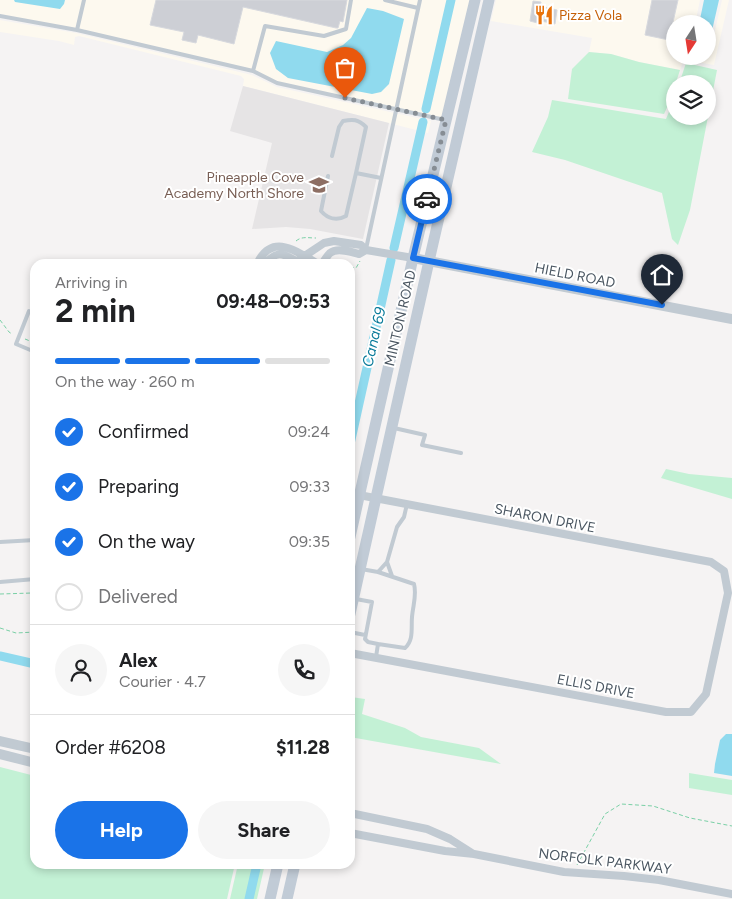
<!DOCTYPE html>
<meta charset="utf-8">
<style>
body{margin:0;font-family:Figtree,sans-serif;background:#f6f6f6;color:#202124;height:100vh;display:flex;flex-direction:column;font-size:19px;white-space:nowrap}
*{box-sizing:border-box;margin:0}
p{font-size:16px;color:#757577}
.icon{flex:none;width:28px;height:28px;fill:none;stroke:currentColor;stroke-width:2;stroke-linecap:round;stroke-linejoin:round}
.map{position:relative;flex:1;overflow:hidden}
.sheet{position:absolute;left:30px;top:259px;width:325px;height:610px;display:flex;flex-direction:column;background:#fff;border-radius:15px;box-shadow:0 2px 8px #0003}
.sheet>*{flex:none}
.needle{width:32px;rotate:192deg}
.buttons{position:absolute;left:666px;top:15px;display:grid;gap:10px}
.buttons a{display:grid;place-items:center;width:50px;height:50px;border-radius:50%;background:#fff;box-shadow:0 2px 8px #0003;font-size:25px}
.pin{position:absolute;display:grid;place-items:center;width:42px;height:42px;color:#fff;margin:-51px -21px;border-radius:50% 50% 50% 0;rotate:-45deg;box-shadow:0 0 5px #0007}
.pin .icon{rotate:45deg}
.courier{position:absolute;display:grid;place-items:center;width:50px;height:50px;margin:-25px;border:4px solid #1a73e8;border-radius:50%;background:#fff;color:#222;box-shadow:0 1px 6px #0007}
.summary em{font-style:normal;font-weight:700}
.summary div{display:flex;flex-direction:column-reverse}
.summary{display:flex;align-items:center;justify-content:space-between;height:85px;padding:0 25px}
h1{font-size:32px;font-weight:700;line-height:38px}
.bar{display:grid;grid-template-columns:repeat(4,1fr);gap:8px 5px;align-content:center;height:60px;padding:0 25px}
.bar i{height:6px;border-radius:4px;background:#e0e0e0}
.bar .active{background:#1a73e8}
.bar p{grid-column:span 4}
.line{display:flex;align-items:center;gap:12px;padding:0 25px;border-top:1px solid #e0e0e0}
.line div{flex:1}
.round{display:grid;place-items:center;flex:none;width:52px;height:52px;border-radius:26px;background:#f6f6f6}
ol{padding:0 25px;list-style:none}
li{display:flex;align-items:center;gap:15px;height:55px}
li p{margin-inline-start:auto}
li .icon{padding:5px;border-radius:50%;background:#1a73e8;color:#fff;stroke-width:4}
li:last-child{color:#757577}
li i{width:28px;height:28px;border:2px solid #e0e0e0;border-radius:50%}
.action{display:flex;gap:10px;margin-top:auto;padding:10px 25px}
.action a{flex:1;height:58px;border-radius:30px;background:#1a73e8;color:#fff;font-size:20px;font-weight:700;line-height:58px;text-align:center}
.action a+a{background:#f6f6f6;color:#202124}
.map>svg:first-child{display:block}
</style>
<div class="map">
<svg width="732" height="899" viewBox="0 0 732 899">
<rect width="100%" height="100%" fill="#f5f3f3"/>
<path fill="#fdf9ef" d="M 0,0 L 475,0 L 446,120 L 277,83 L 253,71 L 77,30 L 0,16 Z
M 496,0 L 700,0 L 695,24 L 675,24 L 675,56 L 691,56 L 694,60 L 701,60 L 709,56 L 722,0 L 729,0 L 714,65 L 685,60 L 683,61 L 680,70 L 639,62 L 611,54 L 589,52 L 592,38 L 491,21 Z
M 0,20 L 76,33 L 252,75 L 277,87 L 431,121 L 428,133 L 243,86 L 244,79 L 241,76 L 79,36 L 75,37 L 74,45 L 59,41 L 0,32 Z"/>
<path fill="#e6e4e5" d="M 243,86 L 389,123 L 363,239 L 310,229 L 286,227 L 252,229 L 272,143 L 230,131 Z"/>
<path fill="#c3f1d5" d="M 589,52 L 611,54 L 639,62 L 680,70 L 670,101 L 664,114 L 568,99 L 572,69 Z
M 686,63 L 717,70 L 690,210 L 678,245 L 672,239 L 662,193 L 565,160 L 532,152 L 548,117 L 552,100 L 666,119 L 675,97 L 675,116 L 708,116 L 708,84 L 679,84 Z
M 666,469 L 689,474 L 732,478 L 732,499 L 661,478 Z
M 351,697 L 365,699 L 362,714 L 405,728 L 421,737 L 479,748 L 501,764 L 350,737 Z
M 0,767 L 35,776 L 35,864 L 235,864 L 227,899 L 0,899 Z
M 689,773 L 732,780 L 732,795 L 689,788 Z
M 238,864 L 265,864 L 257,899 L 230,899 Z"/>
<path fill="#90daee" d="M 14,0 L 65,0 L 64,4 L 60,9 L 15,2 Z
M 704,0 L 719,0 L 708,48 L 708,24 L 699,24 Z
M 367,8 L 383,11 L 404,19 L 389,84 L 381,92 L 372,94 L 288,78 L 276,69 L 270,53 L 276,41 L 327,52 L 343,45 L 351,38 Z
M 726,734 L 732,734 L 732,776 L 714,773 L 715,764 L 720,740 Z"/>
<g fill="none" stroke-linecap="round" stroke-linejoin="round">
<path stroke="#90daee" stroke-width="9" d="M 426,109 L 451,0
M 394,248 L 423,122
M 350,444 L 391,260
M 0,656 L 35,664
M 249,899 L 257,864"/>
</g>
<path fill="#cdcfd5" stroke="#d7d9de" d="M 156,0 L 347,0 L 343,22 L 340,21 L 338,28 L 336,28 L 243,7 L 234,44 L 198,35 L 196,43 L 182,40 L 184,32 L 150,25 Z
M 652,0 L 678,0 L 669,40 L 645,35 Z
M 533,1 L 541,2 L 540,6 L 557,10 L 555,24 L 541,21 L 541,24 L 530,21 Z"/>
<g fill="none" stroke-linecap="round" stroke-linejoin="round">
<path stroke="#7ad0a6" stroke-width="1" stroke-dasharray="4 2.5" stroke-linecap="butt" d="M 296,241 C 302,236 308,238 316,238
M 334,262 L 341,264
M 350,267 L 356,268 L 360,261
M 0,320 L 9,332 L 12,334
M 25,339 L 35,343
M 31,574 L 31,552 L 35,552
M 0,594 L 32,593 L 32,586
M 0,628 L 16,633 L 35,632
M 577,865 L 605,814 L 621,804 L 653,806 L 690,818 L 732,826"/>
<path stroke="#c1cad2" stroke-width="4" d="M 385,0 L 418,8
M 0,16 L 77,30 L 253,71 L 277,83 L 445,120
M 77,30 L 84,0
M 253,71 L 265,26 L 324,36 L 346,29 L 351,0
M 332,156 L 339,127 L 343,121 C 353,119 358,119 366,127 L 356,173 L 381,178
M 328,176 L 321,211 C 328,219 337,221 346,216 L 356,173
M 366,249 L 420,0
M 29,311 L 16,344 L 35,352
M 394,428 L 425,435 L 422,445 L 461,453
M 0,542 L 35,540
M 361,569 L 378,572 L 414,584 C 417,595 413,605 412,617 C 411,628 414,640 405,648 L 378,644 L 376,657
M 378,572 L 387,562
M 392,576 L 387,562 L 397,527 L 404,517 L 407,504
M 0,582 L 35,579
M 356,599 L 372,602 L 365,639 L 368,642 L 378,644
M 350,632 L 365,635"/>
<path stroke="#c1cad2" stroke-width="8" d="M 297,261 L 324,243 L 334,241 L 361,245 L 366,250 L 413,258
M 257,264 C 272,232 296,251 318,264
M 265,264 C 279,248 284,255 300,263
M 322,264 C 324,261 327,256 330,253 C 337,247 351,252 359,254 L 366,250
M 350,653 L 666,712 L 691,712 L 706,694 L 728,593 L 724,571 L 711,562 L 359,495
M 350,813 L 427,829 L 450,839 L 472,853
M 350,833 L 445,851 L 474,854 L 564,872 L 624,876 L 659,880 L 732,894"/>
<path stroke="#c1cad2" stroke-width="10" d="M 413,258 L 732,319
M 0,741 L 35,749
M 0,754 L 35,763"/>
<path stroke="#c1cbd6" stroke-width="11" d="M 350,537 L 413,258 L 475,0
M 350,614 L 429,261 L 489,0
M 270,899 L 278,864
M 287,899 L 295,864"/>
</g>
<g fill="none" stroke-linecap="round" stroke-linejoin="round">
<path stroke="#868d94" stroke-width="5" stroke-dasharray="0 9" d="M 345,98 L 446,120 L 427,199"/>
<path stroke="#1a73e8" stroke-width="6" d="M 427,199 L 413,258 L 662,305"/>
</g>
<defs>
<symbol id="restaurant-bare" viewBox="-9 -9 18 18"><path d="M-5-6h1v4h1v-4h1v4h1v-4h1v5L-1.5 .5V6h-2V.5L-5-1ZM5-6V6H3V1.5H1.5Q1.5-4 5-6Z" fill="#e8710a" stroke="#fff" stroke-width="2.5" paint-order="stroke"/></symbol>
<symbol id="school-bare" viewBox="-9 -9 18 18"><path d="M0-5L7-2L0 1L-7-2ZM-4 1L0 2.5L4 1V4Q0 6-4 4Z" fill="#8d6e63" stroke="#fff" stroke-width="2.5" paint-order="stroke"/></symbol>
</defs>
<g fill-rule="evenodd">
<use href="#restaurant-bare" x="530" y="1" width="28" height="28"/>
<use href="#school-bare" x="305" y="171" width="28" height="28"/>
</g>
<g text-anchor="middle" stroke-width="4" stroke-linejoin="round" paint-order="stroke">
<g font-size="14" fill="#c56008" stroke="#fff" text-anchor="start">
<text x="559" y="20">Pizza Vola</text>
</g>
<g font-size="14" fill="#785e54" stroke="#fff" text-anchor="end">
<text x="304" y="182">Pineapple Cove<tspan x="304" dy="16">Academy North Shore</tspan></text>
</g>
<g font-size="14" fill="#4a5661" stroke="#fff">
<text transform="translate(575 275) rotate(11)" y="5">HIELD ROAD</text>
<text transform="translate(400 318) rotate(-77)" y="5">MINTON ROAD</text>
<text transform="translate(545 518) rotate(11)" y="5">SHARON DRIVE</text>
<text transform="translate(596 686) rotate(11)" y="5">ELLIS DRIVE</text>
<text transform="translate(605 861) rotate(7)" y="5">NORFOLK PARKWAY</text>
</g>
<g font-size="15" font-style="italic" fill="#0c7c9b" stroke="#fff">
<text transform="translate(374 337) rotate(-77)" y="5">Canal 69</text>
</g>
</g>
</svg>
<div class="buttons">
<a><svg class="needle" viewBox="-14 -14 28 28"><path d="M0-13l5 13h-10z" fill="#e53935"/><path d="M0 13l5-13h-10z" fill="#757577"/></svg></a>
<a><svg class="icon" aria-label="layers" viewBox="0 0 24 24"><path d="M12 4l9 5-9 5-9-5zM3 14l9 5 9-5"/></svg></a>
</div>
<div class="pin" style="left:345px;top:98px;background:#ea580c"><svg class="icon" aria-label="bag" viewBox="0 0 24 24"><path d="M5 8h14l-1 12H6zM9 8a3 3 0 0 1 6 0"/></svg></div>
<div class="pin" style="left:662px;top:305px;background:#1f2937"><svg class="icon" aria-label="home" viewBox="0 0 24 24"><path d="M3 11l9-7 9 7M6 9v11h12V9"/></svg></div>
<div class="courier" style="left:427px;top:199px"><svg class="icon" aria-label="car" viewBox="0 0 24 24"><path d="M5 17H2v-5l4-1 3-4h7l3 4 3 1v5h-3M9 17h6M6 11h13"/><circle cx="7" cy="17" r="2"/><circle cx="17" cy="17" r="2"/></svg></div>
<section class="sheet">
<div class="summary"><div><h1>2 min</h1><p>Arriving in</p></div><em>09:48–09:53</em></div>
<div class="bar"><i class="active"></i><i class="active"></i><i class="active"></i><i></i><p>On the way · 260 m</p></div>
<ol>
<li><svg class="icon" aria-label="check" viewBox="0 0 24 24"><path d="M5 12l5 5 9-10"/></svg>Confirmed<p>09:24</p></li>
<li><svg class="icon" aria-label="check" viewBox="0 0 24 24"><path d="M5 12l5 5 9-10"/></svg>Preparing<p>09:33</p></li>
<li><svg class="icon" aria-label="check" viewBox="0 0 24 24"><path d="M5 12l5 5 9-10"/></svg>On the way<p>09:35</p></li>
<li><i></i>Delivered</li>
</ol>
<div class="line" style="height:90px"><a class="round"><svg class="icon" aria-label="person" viewBox="0 0 24 24"><circle cx="12" cy="8" r="4"/><path d="M4 21q1-7 8-7t8 7"/></svg></a><div><b>Alex</b><p>Courier · 4.7</p></div><a class="round"><svg class="icon" aria-label="phone" viewBox="0 0 24 24"><path d="M5 4h4l2 5-3 2q2 4 5 5l2-3 5 2v4C11 20 4 13 5 4z"/></svg></a></div>
<div class="line" style="height:65px"><div>Order #6208</div><b>$11.28</b></div>
<div class="action"><a>Help</a><a>Share</a></div>
</section>
</div>
